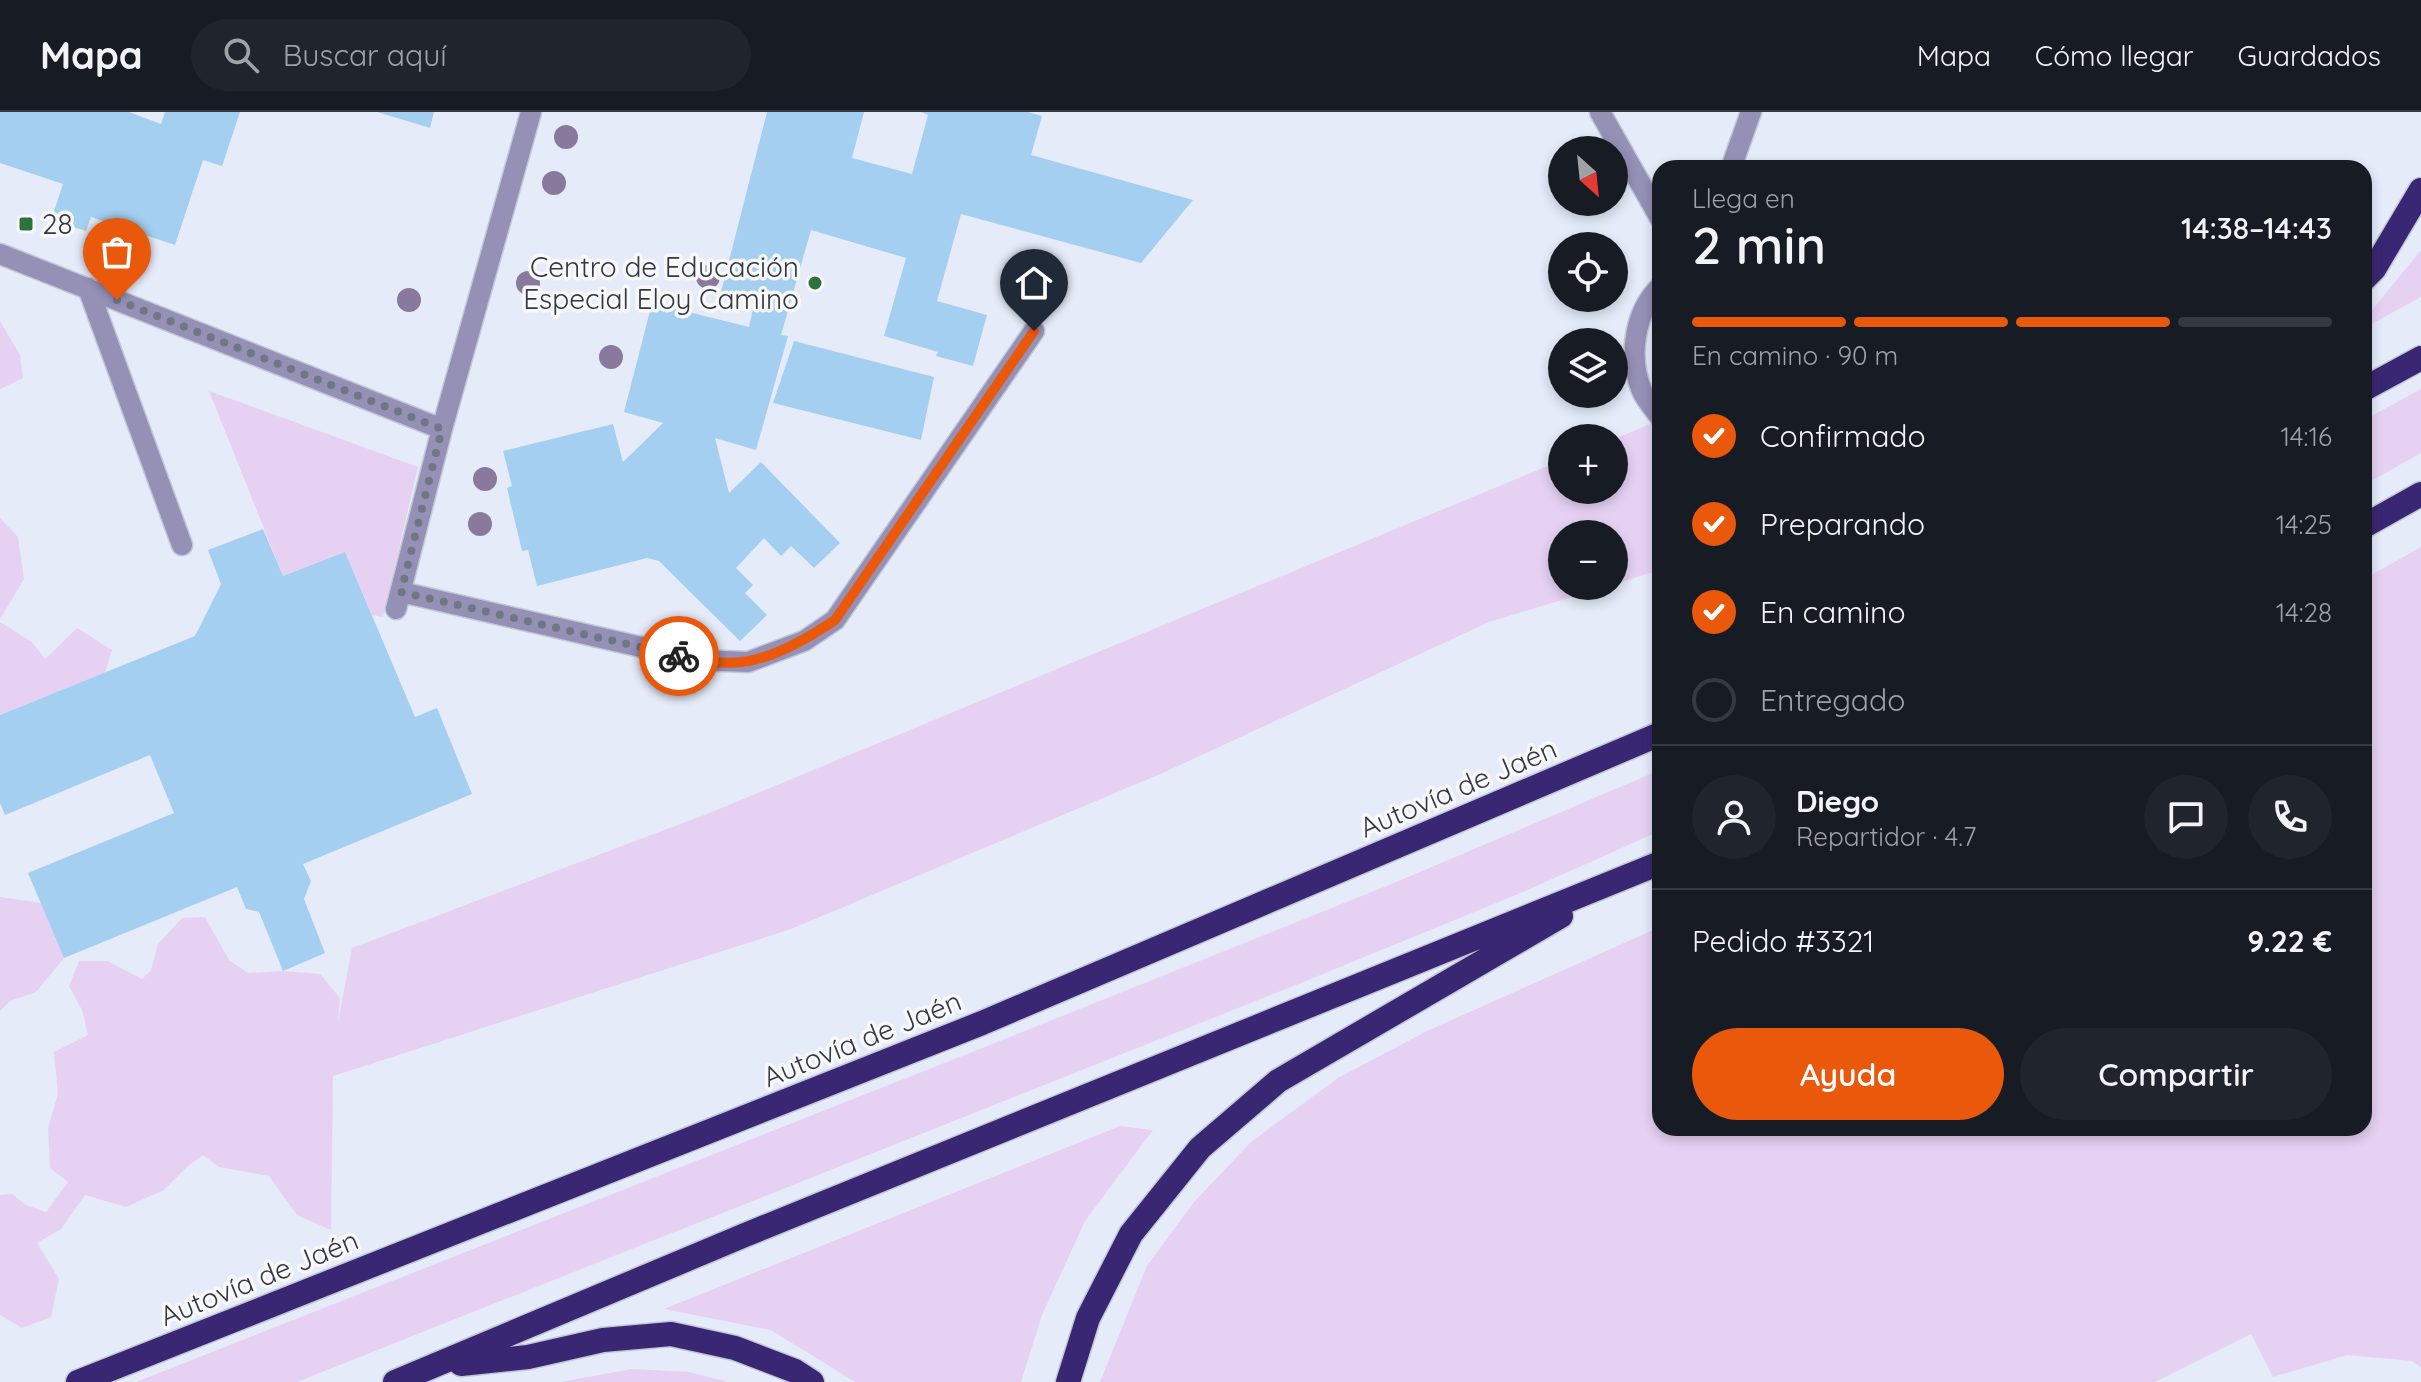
<!DOCTYPE html>
<html lang="es">
<meta charset="utf-8">
<style>
body{margin:0;font-family:Quicksand,sans-serif;background:#20242c;color:#f1f3f6;height:100vh;display:flex;flex-direction:column;font-size:30px;white-space:nowrap}
*{box-sizing:border-box;margin:0}
p{font-size:26px;color:#9ea1a6}
.icon{flex:none;width:44px;height:44px;fill:none;stroke:currentColor;stroke-width:2;stroke-linecap:round;stroke-linejoin:round}
.map{position:relative;flex:1;overflow:hidden}
.details{position:absolute;left:1652px;top:48px;width:720px;height:976px;display:flex;flex-direction:column;background:#171b24;border-radius:24px;box-shadow:0 4px 12px #0003}
.details>*{flex:none}
.needle{width:52px;rotate:153deg}
.controls{position:absolute;left:1548px;top:24px;display:grid;gap:16px}
.controls a{display:grid;place-items:center;width:80px;height:80px;border-radius:50%;background:#171b24;box-shadow:0 4px 12px #0003;font-size:40px}
.pin{position:absolute;display:grid;place-items:center;width:68px;height:68px;color:#fff;margin:-82px -34px;border-radius:50% 50% 50% 0;rotate:-45deg;box-shadow:0 0 8px #0007}
.pin .icon{rotate:45deg}
.courier{position:absolute;display:grid;place-items:center;width:80px;height:80px;margin:-40px;border:6px solid #ea580c;border-radius:50%;background:#fff;color:#222;box-shadow:0 2px 10px #0007}
.overview em{font-style:normal;font-weight:600}
.overview div{display:flex;flex-direction:column-reverse}
.overview{display:flex;align-items:center;justify-content:space-between;height:136px;padding:0 40px}
h1{font-size:52px;font-weight:600;line-height:60px}
.bar{display:grid;grid-template-columns:repeat(4,1fr);gap:12px 8px;align-content:center;height:96px;padding:0 40px}
.bar i{height:10px;border-radius:6px;background:#363941}
.bar .current{background:#ea580c}
.bar p{grid-column:span 4}
.line{display:flex;align-items:center;gap:20px;padding:0 40px;border-top:2px solid #363941}
.line div{flex:1}
.round{display:grid;place-items:center;flex:none;width:84px;height:84px;border-radius:42px;background:#20242c}
ol{padding:0 40px;list-style:none}
li{display:flex;align-items:center;gap:24px;height:88px}
li p{margin-inline-start:auto}
li .icon{padding:8px;border-radius:50%;background:#ea580c;color:#fff;stroke-width:4}
li:last-child{color:#9ea1a6}
li i{width:44px;height:44px;border:4px solid #363941;border-radius:50%}
.primary-button{display:flex;gap:16px;margin-top:auto;padding:16px 40px}
.primary-button a{flex:1;height:92px;border-radius:48px;background:#ea580c;color:#fff;font-size:32px;font-weight:600;line-height:92px;text-align:center}
.primary-button a+a{background:#20242c;color:#f1f3f6}
header{display:flex;align-items:center;gap:48px;box-sizing:border-box;height:112px;padding:0 40px;background:#171b24;border-bottom:2px solid #363941}
header strong{font-size:38px}
nav{display:flex;gap:44px;margin-inline-start:auto;font-size:28px}
.search{width:560px;height:72px;background:#20242c;display:flex;align-items:center;gap:20px;box-sizing:border-box;padding:0 28px;border-radius:44px;color:#9ea1a6;font-size:30px}
.map>svg:first-child{display:block}
</style>
<header>
<strong>Mapa</strong>
<div class="search"><svg class="icon" aria-label="search" viewBox="0 0 24 24"><circle cx="10" cy="10" r="6"/><path d="M15 15l6 6"/></svg>Buscar aquí</div>
<nav><a>Mapa</a><a>Cómo llegar</a><a>Guardados</a></nav>
</header>
<div class="map">
<svg width="2421" height="1270" viewBox="0 0 2421 1270">
<rect width="100%" height="100%" fill="#e5ebf9"/>
<path fill="#e6d1f3" d="M 2421,138 L 2421,185 L 2364,216 L 2364,208 Z
M 0,209 L 20,243 L 23,266 L 0,277 Z
M 2421,277 L 2421,341 L 2364,373 L 2364,308 Z
M 209,279 L 418,355 L 383,505 L 372,503 L 345,440 L 283,464 Z
M 1660,308 L 1660,458 L 1614,472 L 1614,422 L 1562,422 L 1562,474 L 1608,474 L 1489,510 L 1165,660 L 791,817 L 333,964 L 331,1118 L 297,1103 L 269,1064 L 219,1055 L 203,1043 L 188,1054 L 164,1078 L 126,1095 L 85,1083 L 61,1117 L 37,1131 L 59,1167 L 51,1205 L 22,1216 L 0,1203 L 0,1083 L 12,1082 L 26,1093 L 46,1100 L 68,1070 L 50,1056 L 48,1016 L 58,982 L 54,940 L 88,923 L 82,898 L 69,874 L 79,849 L 107,849 L 142,867 L 151,858 L 158,832 L 182,806 L 205,805 L 229,848 L 248,861 L 283,859 L 320,862 L 340,886 L 338,910 L 352,836 L 707,702 L 1562,348 L 1562,378 L 1614,378 L 1614,327 Z
M 0,406 L 18,425 L 24,467 L 0,507 Z
M 2421,435 L 2421,1255 L 2412,1249 L 2347,1243 L 2273,1265 L 2251,1222 L 2155,1270 L 1100,1270 L 1147,1154 L 1194,1090 L 1251,1030 L 1338,966 L 1427,919 L 1660,815 L 1660,1016 L 2364,1016 L 2364,467 Z
M 0,510 L 32,530 L 45,547 L 77,516 L 112,538 L 105,561 L 0,603 Z
M 1660,658 L 1660,719 L 1523,780 L 1301,871 L 297,1270 L 136,1270 L 980,937 L 1394,771 Z
M 0,785 L 41,791 L 64,846 L 36,880 L 10,889 L 0,899 Z
M 1120,1014 L 1153,1018 L 1085,1109 L 1042,1203 L 1021,1270 L 855,1270 L 771,1218 L 664,1197 Z
M 632,1257 L 689,1260 L 728,1270 L 561,1270 Z"/>
<path fill="#a5cff0" d="M 0,0 L 129,0 L 161,12 L 165,0 L 240,0 L 222,54 L 203,48 L 175,133 L 91,105 L 86,119 L 51,108 L 63,72 L 0,51 Z
M 377,0 L 434,0 L 430,16 Z
M 767,0 L 864,0 L 852,46 L 912,62 L 928,3 L 921,0 L 1028,0 L 1042,4 L 1031,43 L 1193,88 L 1141,151 L 961,102 L 937,189 L 987,203 L 973,254 L 936,244 L 938,240 L 884,224 L 906,146 L 811,118 L 781,223 L 788,224 L 756,338 L 715,326 L 729,381 L 761,350 L 840,431 L 814,456 L 791,434 L 781,444 L 764,426 L 736,456 L 753,473 L 745,481 L 767,503 L 740,529 L 659,449 L 647,446 L 537,474 L 528,438 L 522,439 L 507,376 L 512,374 L 503,339 L 613,312 L 623,350 L 663,311 L 624,300 L 652,191 L 749,215 L 755,188 L 721,180 Z
M 794,229 L 934,265 L 921,328 L 773,291 Z
M 263,417 L 283,464 L 345,440 L 415,605 L 437,596 L 472,682 L 303,752 L 311,769 L 304,787 L 325,841 L 283,859 L 259,800 L 246,797 L 237,775 L 64,846 L 28,761 L 174,701 L 150,643 L 5,703 L 0,691 L 0,603 L 195,524 L 221,472 L 208,438 Z"/>
<g fill="none" stroke-linecap="round" stroke-linejoin="round">
<defs>
<path id="minor" d="M 1600,0 L 1660,106
M 1731,56 L 1751,0
M 0,142 L 442,317
M 1660,175 C 1634,200 1628,246 1642,279 C 1646,288 1654,297 1660,305
M 88,176 L 182,433
M 401,480 L 698,548 L 748,550 L 804,529 L 835,508 L 1034,219
M 396,497 L 442,317 L 531,0"/>
<path id="highway" d="M 2364,167 L 2374,157 L 2421,78
M 2364,277 L 2421,246
M 2364,414 L 2421,382
M 461,1252 L 528,1245 L 603,1228 L 671,1222 L 735,1236 L 795,1259 L 812,1270
M 78,1270 L 982,911 L 1660,622
M 395,1270 L 745,1123 L 1660,751
M 1068,1270 L 1088,1206 L 1131,1122 L 1200,1036 L 1278,969 L 1561,804"/>
</defs>
<use href="#minor" stroke="#c1c7d5" stroke-width="23"/>
<use href="#highway" stroke="#c1c7d5" stroke-width="27"/>
<use href="#minor" stroke="#9490b6" stroke-width="20"/>
<use href="#highway" stroke="#392773" stroke-width="24"/>
</g>
<g fill="#89799c">
<circle cx="566" cy="25" r="12"/>
<circle cx="554" cy="71" r="12"/>
<circle cx="708" cy="165" r="12"/>
<circle cx="528" cy="171" r="12"/>
<circle cx="409" cy="188" r="12"/>
<circle cx="611" cy="245" r="12"/>
<circle cx="485" cy="367" r="12"/>
<circle cx="480" cy="412" r="12"/>
</g>
<g fill="none" stroke-linecap="round" stroke-linejoin="round">
<path stroke="#707683" stroke-width="8" stroke-dasharray="0 14.4" d="M 117,188 L 442,317 L 401,480 L 679,544"/>
<path stroke="#ea580c" stroke-width="10" d="M 679,544 C 700,549 728,553 749,549 C 780,543 810,525 835,508 L 1034,219"/>
</g>
<g fill="#2b723f" stroke="#f8f8f8" stroke-width="3">
<rect x="18" y="104" width="16" height="16" rx="4"/>
<circle cx="815" cy="171" r="8"/>
</g>
<g text-anchor="middle" stroke-width="7" stroke-linejoin="round" paint-order="stroke">
<g font-size="28" fill="#313744" stroke="#f8f8f8" text-anchor="start">
<text x="42" y="122">28</text>
<text x="799" y="165" text-anchor="end">Centro de Educación<tspan x="799" dy="32">Especial Eloy Camino</tspan></text>
</g>
<g font-size="28" fill="#313744" stroke="#f8f8f8">
<text transform="translate(1458 676) rotate(-23)" y="10">Autovía de Jaén</text>
<text transform="translate(862 927) rotate(-22)" y="10">Autovía de Jaén</text>
<text transform="translate(259 1166) rotate(-22)" y="10">Autovía de Jaén</text>
</g>
</g>
</svg>
<div class="controls">
<a><svg class="needle" viewBox="-14 -14 28 28"><path d="M0-13l5 13h-10z" fill="#e53935"/><path d="M0 13l5-13h-10z" fill="#9ea1a6"/></svg></a>
<a><svg class="icon" aria-label="locate" viewBox="0 0 24 24"><circle cx="12" cy="12" r="6"/><path d="M12 2v4M12 18v4M2 12h4M18 12h4"/></svg></a>
<a><svg class="icon" aria-label="layers" viewBox="0 0 24 24"><path d="M12 4l9 5-9 5-9-5zM3 14l9 5 9-5"/></svg></a>
<a>+</a>
<a>−</a>
</div>
<div class="pin" style="left:117px;top:188px;background:#ea580c"><svg class="icon" aria-label="bag" viewBox="0 0 24 24"><path d="M5 8h14l-1 12H6zM9 8a3 3 0 0 1 6 0"/></svg></div>
<div class="pin" style="left:1034px;top:219px;background:#1f2937"><svg class="icon" aria-label="home" viewBox="0 0 24 24"><path d="M3 11l9-7 9 7M6 9v11h12V9"/></svg></div>
<div class="courier" style="left:679px;top:544px"><svg class="icon" aria-label="bike" viewBox="0 0 24 24"><circle cx="6" cy="16" r="4"/><circle cx="18" cy="16" r="4"/><path d="M6 16l4-8h5l3 8M10 8l3 8H6M13 5h3"/></svg></div>
<section class="details">
<div class="overview"><div><h1>2 min</h1><p>Llega en</p></div><em>14:38–14:43</em></div>
<div class="bar"><i class="current"></i><i class="current"></i><i class="current"></i><i></i><p>En camino · 90 m</p></div>
<ol>
<li><svg class="icon" aria-label="check" viewBox="0 0 24 24"><path d="M5 12l5 5 9-10"/></svg>Confirmado<p>14:16</p></li>
<li><svg class="icon" aria-label="check" viewBox="0 0 24 24"><path d="M5 12l5 5 9-10"/></svg>Preparando<p>14:25</p></li>
<li><svg class="icon" aria-label="check" viewBox="0 0 24 24"><path d="M5 12l5 5 9-10"/></svg>En camino<p>14:28</p></li>
<li><i></i>Entregado</li>
</ol>
<div class="line" style="height:144px"><a class="round"><svg class="icon" aria-label="person" viewBox="0 0 24 24"><circle cx="12" cy="8" r="4"/><path d="M4 21q1-7 8-7t8 7"/></svg></a><div><b>Diego</b><p>Repartidor · 4.7</p></div><a class="round"><svg class="icon" aria-label="chat" viewBox="0 0 24 24"><path d="M4 5h16v11H9l-5 4z"/></svg></a><a class="round"><svg class="icon" aria-label="phone" viewBox="0 0 24 24"><path d="M5 4h4l2 5-3 2q2 4 5 5l2-3 5 2v4C11 20 4 13 5 4z"/></svg></a></div>
<div class="line" style="height:104px"><div>Pedido #3321</div><b>9.22 €</b></div>
<div class="primary-button"><a>Ayuda</a><a>Compartir</a></div>
</section>
</div>
